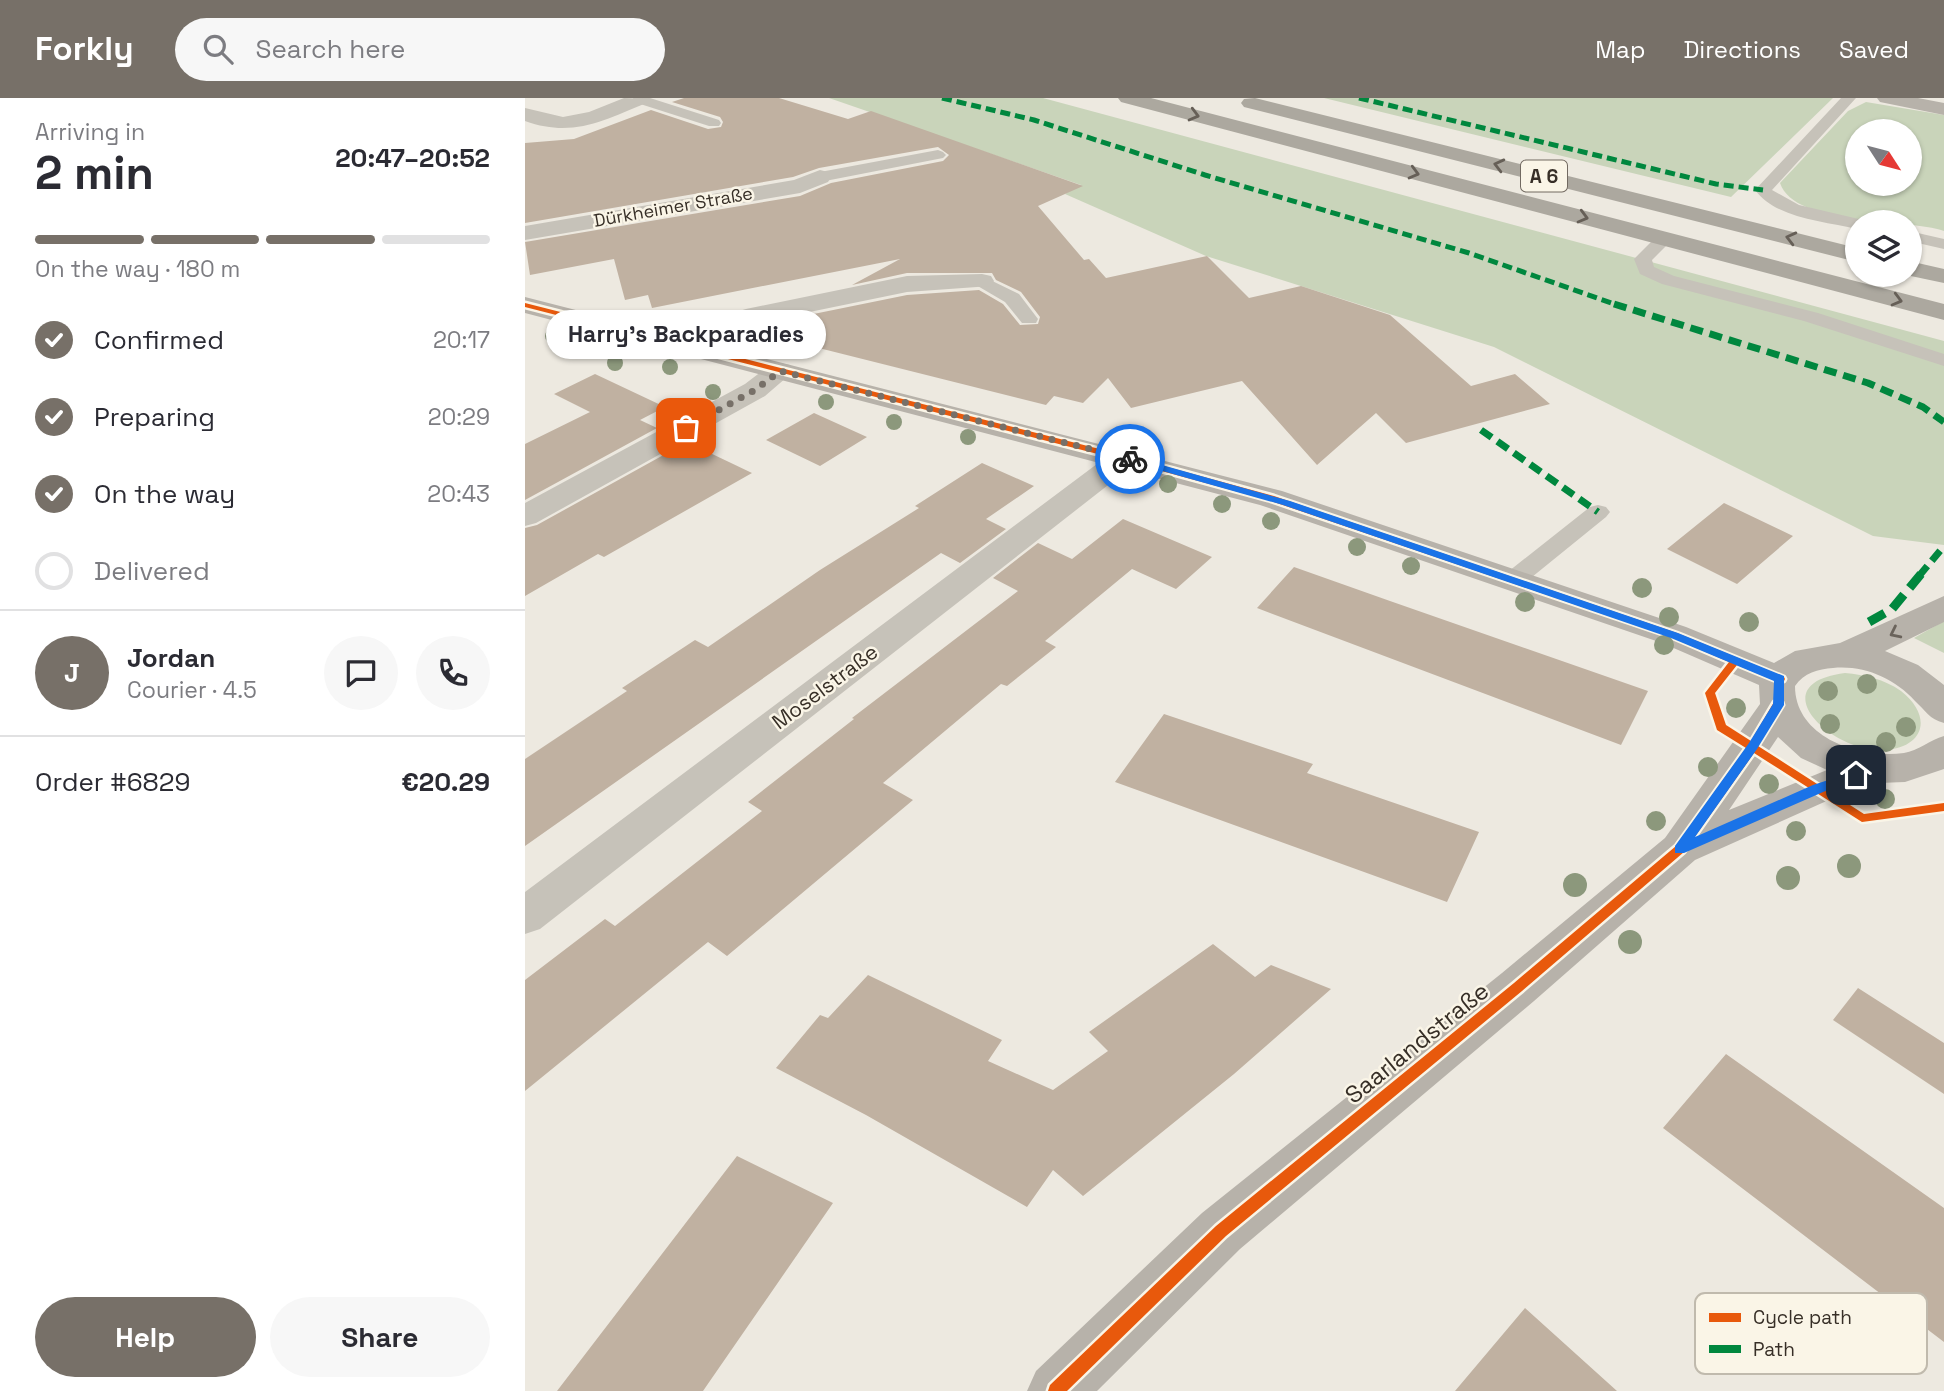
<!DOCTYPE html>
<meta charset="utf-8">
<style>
body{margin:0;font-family:"Space Grotesk",sans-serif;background:#f7f7f7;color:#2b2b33;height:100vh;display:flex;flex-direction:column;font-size:26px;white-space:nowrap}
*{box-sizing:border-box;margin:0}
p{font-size:23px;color:#7c7c81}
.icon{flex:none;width:38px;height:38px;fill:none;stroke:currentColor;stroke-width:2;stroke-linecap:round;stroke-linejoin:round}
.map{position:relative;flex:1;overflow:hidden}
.panel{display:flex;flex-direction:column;background:#fff;width:525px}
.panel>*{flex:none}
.needle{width:46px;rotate:126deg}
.controls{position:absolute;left:1320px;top:21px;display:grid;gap:14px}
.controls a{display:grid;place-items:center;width:77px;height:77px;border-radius:50%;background:#fff;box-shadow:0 2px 5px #0004;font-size:35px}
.pin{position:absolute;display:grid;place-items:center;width:60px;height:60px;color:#fff;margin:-30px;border-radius:14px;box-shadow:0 4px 10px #0006}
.courier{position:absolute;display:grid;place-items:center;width:70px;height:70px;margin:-35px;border:5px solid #1a73e8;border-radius:50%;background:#fff;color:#222;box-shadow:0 2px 9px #0007}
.bubble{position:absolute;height:49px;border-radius:24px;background:#fff;box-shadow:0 2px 5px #0004;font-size:23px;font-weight:600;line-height:49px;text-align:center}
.overview em{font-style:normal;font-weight:600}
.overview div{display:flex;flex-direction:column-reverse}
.overview{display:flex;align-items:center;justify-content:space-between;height:119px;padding:0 35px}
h1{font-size:46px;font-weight:600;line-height:52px}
.bar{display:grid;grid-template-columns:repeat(4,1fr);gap:10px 7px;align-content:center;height:84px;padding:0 35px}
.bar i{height:9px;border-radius:5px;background:#e1e1e2}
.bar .selected{background:#777068}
.bar p{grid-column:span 4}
.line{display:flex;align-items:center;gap:18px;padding:0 35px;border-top:2px solid #e1e1e2}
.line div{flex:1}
.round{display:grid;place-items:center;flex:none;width:74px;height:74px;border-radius:37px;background:#f7f7f7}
ol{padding:0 35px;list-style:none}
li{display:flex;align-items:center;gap:21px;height:77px}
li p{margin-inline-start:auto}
li .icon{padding:7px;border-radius:50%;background:#777068;color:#fff;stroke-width:4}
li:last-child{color:#7c7c81}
li i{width:38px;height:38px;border:4px solid #e1e1e2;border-radius:50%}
.primary-button{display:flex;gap:14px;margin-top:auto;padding:14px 35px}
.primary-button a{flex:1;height:80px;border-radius:42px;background:#777068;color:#fff;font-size:28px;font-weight:600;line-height:80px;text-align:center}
.primary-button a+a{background:#f7f7f7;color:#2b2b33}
header{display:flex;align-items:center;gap:42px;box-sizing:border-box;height:98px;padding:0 35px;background:#777068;color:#fff}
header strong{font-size:33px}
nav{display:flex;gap:38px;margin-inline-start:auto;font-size:24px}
.search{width:490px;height:63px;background:#f7f7f7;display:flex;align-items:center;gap:18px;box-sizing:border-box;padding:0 24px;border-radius:38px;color:#7c7c81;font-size:26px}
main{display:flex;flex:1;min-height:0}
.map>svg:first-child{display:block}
</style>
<header>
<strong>Forkly</strong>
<div class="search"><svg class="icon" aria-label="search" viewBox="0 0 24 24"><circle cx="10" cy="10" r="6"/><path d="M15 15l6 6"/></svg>Search here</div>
<nav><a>Map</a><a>Directions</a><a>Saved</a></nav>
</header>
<main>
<section class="panel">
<div class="overview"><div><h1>2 min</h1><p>Arriving in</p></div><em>20:47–20:52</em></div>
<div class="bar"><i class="selected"></i><i class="selected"></i><i class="selected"></i><i></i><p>On the way · 180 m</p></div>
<ol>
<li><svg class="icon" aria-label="check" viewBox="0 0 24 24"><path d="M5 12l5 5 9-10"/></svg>Confirmed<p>20:17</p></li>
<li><svg class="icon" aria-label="check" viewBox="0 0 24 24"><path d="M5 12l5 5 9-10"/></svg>Preparing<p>20:29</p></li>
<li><svg class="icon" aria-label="check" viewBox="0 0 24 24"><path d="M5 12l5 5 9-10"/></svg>On the way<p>20:43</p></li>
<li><i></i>Delivered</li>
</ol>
<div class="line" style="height:126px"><b class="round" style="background:#777068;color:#fff">J</b><div><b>Jordan</b><p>Courier · 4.5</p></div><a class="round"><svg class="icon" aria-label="chat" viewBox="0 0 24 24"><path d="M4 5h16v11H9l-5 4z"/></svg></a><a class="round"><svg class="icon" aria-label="phone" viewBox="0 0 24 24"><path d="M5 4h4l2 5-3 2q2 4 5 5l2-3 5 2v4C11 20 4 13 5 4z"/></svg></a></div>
<div class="line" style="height:91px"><div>Order #6829</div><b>€20.29</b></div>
<div class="primary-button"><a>Help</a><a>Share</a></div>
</section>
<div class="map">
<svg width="1419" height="1293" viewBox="0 0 1419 1293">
<rect width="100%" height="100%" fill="#ede9e0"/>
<path fill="#c9d4ba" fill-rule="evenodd" d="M 304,0 L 518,0 L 1419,243 L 1419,447 L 1348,438 L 969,249 L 681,158 L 540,96 L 556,87 Z
M 799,0 L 1308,0 L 1206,99 Z
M 1341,4 L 1419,17 L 1419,133 C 1382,120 1270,129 1255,85 L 1323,13 ZM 1332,33 L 1384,33 L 1384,86 L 1332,86 Z
M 1419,523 L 1419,555 L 1389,540 Z
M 1320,575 C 1340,577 1359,581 1376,593 C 1408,618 1400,650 1359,652 C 1307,655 1234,586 1320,575 Z"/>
<path fill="#c0b1a1" d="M 159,0 L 254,0 L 323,21 L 346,13 L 558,88 L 513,108 L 559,162 L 564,161 L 581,180 L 682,158 L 724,200 L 776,188 L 865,217 L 946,288 L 990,276 L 1025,306 L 881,345 L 851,315 L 792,367 L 717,283 L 606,310 L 583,280 L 558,305 L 529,298 L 521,307 L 234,235 L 259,222 L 382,197 L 454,192 L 478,206 L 495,227 L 513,226 L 515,219 L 496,194 L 471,182 L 467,175 L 382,175 L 327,187 L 375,161 L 127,210 L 123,197 L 100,202 L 89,161 L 5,177 L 0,144 L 275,98 L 306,85 L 418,63 L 424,57 L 413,49 L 294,70 L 268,79 L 0,125 L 0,45 L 49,41 L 126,12 L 183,31 L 196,29 L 198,24 L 195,19 L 147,4 Z
M 70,276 L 140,309 L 115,322 L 132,330 L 0,402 L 0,346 L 65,314 L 29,296 Z
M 289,315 L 342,339 L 295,368 L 241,342 Z
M 162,344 L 227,375 L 79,459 L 73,456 L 0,498 L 0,430 L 12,427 Z
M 457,365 L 509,388 L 461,421 L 481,431 L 435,465 L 416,455 L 0,748 L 0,661 L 102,593 L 97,590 L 170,542 L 183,549 L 295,472 L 394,410 L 390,408 Z
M 1199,405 L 1268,438 L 1212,486 L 1142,451 Z
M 598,421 L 687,459 L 651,491 L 607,471 L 520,543 L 531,549 L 482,588 L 476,586 L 358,685 L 388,702 L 202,858 L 183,844 L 0,993 L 0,882 L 80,821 L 90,828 L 237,713 L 223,704 L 329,621 L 327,620 L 493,493 L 468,480 L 513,445 L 547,461 Z
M 769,469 L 865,503 L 1123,593 L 1096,647 L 732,510 Z
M 639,616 L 788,666 L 782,675 L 954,734 L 922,804 L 590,684 Z
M 688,846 L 730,879 L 746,867 L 806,891 L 709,976 L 558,1098 L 528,1072 L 502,1109 L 341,1017 L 251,970 L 295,917 L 303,920 L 343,877 L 477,942 L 463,963 L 528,992 L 583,953 L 564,934 Z
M 1333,890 L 1419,945 L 1419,996 L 1308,922 Z
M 1201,956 L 1419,1110 L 1419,1244 L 1138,1030 Z
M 212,1058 L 308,1105 L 178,1293 L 32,1293 Z
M 1000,1210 L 1092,1293 L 930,1293 Z"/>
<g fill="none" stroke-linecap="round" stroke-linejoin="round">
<path fill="#c6c2b9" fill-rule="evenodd" d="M 108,0 L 125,0 L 194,22 L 196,25 L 194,28 L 184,28 L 109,4 Z
M 1316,0 L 1331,0 L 1247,92 L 1274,107 L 1338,122 L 1339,124 L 1332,124 L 1332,131 C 1299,123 1252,121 1230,92 Z
M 413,52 L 418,54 L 421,57 L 418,60 L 295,84 L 287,79 L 295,74 Z
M 1384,133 L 1419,141 L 1419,151 L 1384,143 Z
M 1140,135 L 1149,140 L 1127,162 L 1129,169 L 1149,178 L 1293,215 L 1419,256 L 1419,268 L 1279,223 L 1137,186 L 1115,176 L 1109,161 L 1134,136 Z
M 457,178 L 494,196 L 513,221 L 511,225 L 497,225 L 480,204 L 451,187 L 448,183 Z
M 1073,407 L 1081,409 L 1085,414 L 1081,419 L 997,487 L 988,490 L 979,487 L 976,482 L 979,477 L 1065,409 Z"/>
<path fill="#c6c2b9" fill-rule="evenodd" d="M 99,0 L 124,1 L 121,5 C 78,23 47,40 0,23 L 0,10 L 38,19 L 64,14 Z
M 295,72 L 303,74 L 306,79 L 303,84 L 275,95 L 0,142 L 0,128 L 269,82 Z
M 457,176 L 466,178 L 469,183 L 466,188 L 382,194 L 226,226 L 197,235 L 169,255 L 159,257 L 149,255 L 146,249 L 149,243 L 179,223 L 221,211 L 382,178 Z
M 255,265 L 265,267 L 269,273 L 240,298 L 11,425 L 0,428 L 0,405 L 220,286 L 245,267 Z
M 599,351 L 610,354 L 614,360 L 610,366 L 15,831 L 0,836 L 0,794 L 588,354 Z"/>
<path fill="#b7b2aa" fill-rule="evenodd" d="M 1352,0 L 1393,0 L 1419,5 L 1419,17 L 1355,4 Z
M 0,199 L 757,393 L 1161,529 L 1249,565 L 1270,553 L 1315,545 L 1419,498 L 1419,524 L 1360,553 L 1393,567 L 1419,587 L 1419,625 C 1404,621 1401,613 1390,603 C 1369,580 1339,567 1308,570 C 1293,571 1279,575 1270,588 C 1270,640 1335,661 1379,655 C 1393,653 1405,642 1419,638 L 1419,671 L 1380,684 L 1354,685 L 1306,701 L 1170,762 L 1009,903 L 715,1151 L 572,1293 L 502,1293 L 511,1273 L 677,1115 L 977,875 L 1140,740 L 1235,606 L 1234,587 L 1137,545 L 735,407 L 0,215 ZM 1253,639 L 1276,660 L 1302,672 L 1204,712 Z"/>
<path fill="#aca89f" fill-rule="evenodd" d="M 593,0 L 626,0 L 1419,206 L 1419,222 L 596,4 Z
M 730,0 L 1332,150 L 1332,164 L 719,9 L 716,5 L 719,1 Z
M 1384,163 L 1419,171 L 1419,185 L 1381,177 L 1384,177 Z"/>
<path stroke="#00873e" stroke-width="5" stroke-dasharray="10 5" stroke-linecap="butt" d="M 417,0 L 509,22 L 680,77 L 944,155 L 1095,208
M 834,0 L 1191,86 L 1238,92"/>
<path stroke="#00873e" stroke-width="7" stroke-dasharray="13 7" stroke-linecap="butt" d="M 1089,206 L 1343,285 L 1398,309 L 1419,324
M 956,332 L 1073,414
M 1394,478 L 1419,448"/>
<path stroke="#00873e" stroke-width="9" stroke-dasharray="18 9" stroke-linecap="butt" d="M 1344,524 L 1367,511 L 1396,476"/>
<defs>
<path id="cycleway" d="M 0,205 L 602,358 L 749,398 L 1152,535 L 1259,579 L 1260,581 L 1259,583 L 1251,583 L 1212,567 L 1190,595 L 1201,627 L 1226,643 L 1249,604 L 1257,604 L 1258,607 L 1233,648 L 1339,716 L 1419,705 L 1419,713 L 1337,724 L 1229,655 L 1159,754 L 997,893 L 701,1138 L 542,1293 L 523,1293 L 525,1287 L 691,1128 L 989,885 L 1151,748 L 1221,650 L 1192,632 L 1180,595 L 1204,564 L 1146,539 L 743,402 L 596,362 L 0,209 Z"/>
</defs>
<use href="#cycleway" stroke="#faf5e7" stroke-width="5"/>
<use href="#cycleway" fill="#e8590c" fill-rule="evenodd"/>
</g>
<g fill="#8c987c">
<circle cx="27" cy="238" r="7"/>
<circle cx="64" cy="249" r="7"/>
<circle cx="90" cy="265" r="8"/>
<circle cx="145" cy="269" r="8"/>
<circle cx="188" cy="294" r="8"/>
<circle cx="301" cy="304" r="8"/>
<circle cx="369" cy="324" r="8"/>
<circle cx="443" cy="339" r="8"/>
<circle cx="643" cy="386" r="9"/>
<circle cx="697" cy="406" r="9"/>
<circle cx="746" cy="423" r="9"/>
<circle cx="832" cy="449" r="9"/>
<circle cx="886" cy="468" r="9"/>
<circle cx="1117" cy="490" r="10"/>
<circle cx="1000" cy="504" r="10"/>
<circle cx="1144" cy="519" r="10"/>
<circle cx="1224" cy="524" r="10"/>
<circle cx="1139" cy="547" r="10"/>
<circle cx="1342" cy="586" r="10"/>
<circle cx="1303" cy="593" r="10"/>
<circle cx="1211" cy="610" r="10"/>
<circle cx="1305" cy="626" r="10"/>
<circle cx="1381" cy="629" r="10"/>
<circle cx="1361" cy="644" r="10"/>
<circle cx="1183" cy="669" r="10"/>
<circle cx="1244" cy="686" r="10"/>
<circle cx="1360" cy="701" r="10"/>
<circle cx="1131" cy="723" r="10"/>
<circle cx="1271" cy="733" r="10"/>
<circle cx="1324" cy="768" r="12"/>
<circle cx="1263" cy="780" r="12"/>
<circle cx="1050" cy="787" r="12"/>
<circle cx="1105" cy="844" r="12"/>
</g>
<defs><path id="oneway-chevron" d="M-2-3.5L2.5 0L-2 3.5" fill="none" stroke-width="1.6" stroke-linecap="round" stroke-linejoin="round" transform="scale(1.75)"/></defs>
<g stroke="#665f57">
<use href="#oneway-chevron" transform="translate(669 17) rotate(15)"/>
<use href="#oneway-chevron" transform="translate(974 67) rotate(-166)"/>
<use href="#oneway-chevron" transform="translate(889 75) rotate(15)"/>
<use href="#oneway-chevron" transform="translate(1058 119) rotate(15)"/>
<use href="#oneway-chevron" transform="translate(1266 140) rotate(-166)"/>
<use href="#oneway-chevron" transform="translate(1372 202) rotate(15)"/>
</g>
<use stroke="#6a635b" href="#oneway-chevron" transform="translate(1370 535) rotate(154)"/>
<path fill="#1a73e8" d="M 605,358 L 765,403 L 1153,535 L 1259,578 L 1259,607 L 1232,651 L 1170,739 L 1288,687 L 1331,673 L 1337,677 L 1159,755 L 1150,755 L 1150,748 L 1224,645 L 1248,606 L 1249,583 L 1146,540 L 758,407 L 602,363 L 602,359 Z"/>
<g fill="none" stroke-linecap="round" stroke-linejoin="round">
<path stroke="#777068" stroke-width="7" stroke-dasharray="0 12.6" d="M 161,330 L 230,292 L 255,273 L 605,361"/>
</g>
<g text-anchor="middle" stroke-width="5" stroke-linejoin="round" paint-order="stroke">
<g font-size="18" fill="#372f27" stroke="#faf5e7">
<text transform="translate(148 109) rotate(-10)" y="6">Dürkheimer Straße</text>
</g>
<rect fill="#faf5e7" stroke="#726a61" stroke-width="2" x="996" y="62.5" width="46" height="31" rx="5"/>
<g font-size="19" font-weight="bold" fill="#372f27">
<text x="1019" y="85">A 6</text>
</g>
<g font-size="21" fill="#372f27" stroke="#faf5e7">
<text transform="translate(300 589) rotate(-37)" y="7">Moselstraße</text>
</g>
<g font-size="24" fill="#372f27" stroke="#faf5e7">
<text transform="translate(892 945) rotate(-39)" y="8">Saarlandstraße</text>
</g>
</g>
<rect x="1170" y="1195" width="232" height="81" rx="10" fill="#faf5e7" stroke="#c0baad" stroke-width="2"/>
<rect x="1184" y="1215" width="32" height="9" fill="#e8590c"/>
<rect x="1184" y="1247" width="32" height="8" fill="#00873e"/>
<g font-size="19" fill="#372f27">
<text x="1228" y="1226">Cycle path</text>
<text x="1228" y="1258">Path</text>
</g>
</svg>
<div class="controls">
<a><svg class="needle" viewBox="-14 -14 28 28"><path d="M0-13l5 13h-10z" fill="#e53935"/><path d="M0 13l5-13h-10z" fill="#7c7c81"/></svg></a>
<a><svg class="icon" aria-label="layers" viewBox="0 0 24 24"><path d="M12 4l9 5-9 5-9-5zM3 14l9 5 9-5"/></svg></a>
</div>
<div class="pin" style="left:161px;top:330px;background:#ea580c"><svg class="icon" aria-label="bag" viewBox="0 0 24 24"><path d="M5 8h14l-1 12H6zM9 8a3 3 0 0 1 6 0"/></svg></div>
<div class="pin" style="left:1331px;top:677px;background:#1f2937"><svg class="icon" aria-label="home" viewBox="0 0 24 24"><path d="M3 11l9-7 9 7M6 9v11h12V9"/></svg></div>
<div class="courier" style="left:605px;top:361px"><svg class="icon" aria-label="bike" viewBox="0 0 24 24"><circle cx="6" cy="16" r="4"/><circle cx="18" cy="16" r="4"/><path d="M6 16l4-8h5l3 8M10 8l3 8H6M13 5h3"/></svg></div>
<div class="bubble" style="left:21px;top:212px;width:280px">Harry's Backparadies</div>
</div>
</main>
